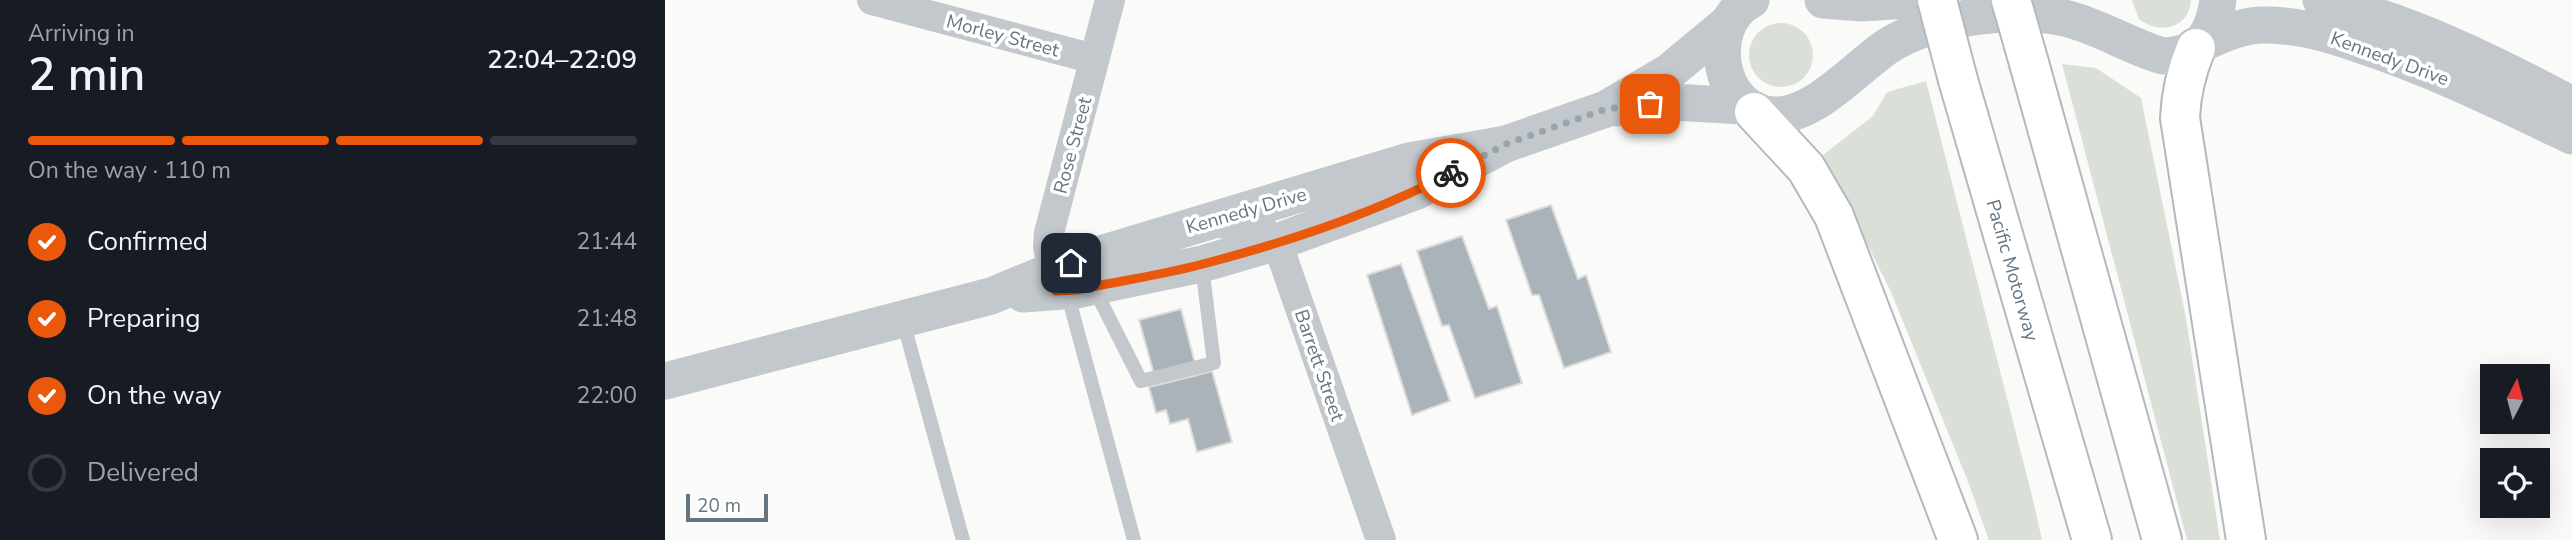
<!DOCTYPE html>
<meta charset="utf-8">
<style>
body{margin:0;font-family:"Nunito Sans",sans-serif;background:#242831;color:#f1f3f6;height:100vh;display:flex;flex-direction:column;font-size:26px;white-space:nowrap}
*{box-sizing:border-box;margin:0}
p{font-size:23px;color:#9ea1a6}
.icon{flex:none;width:38px;height:38px;fill:none;stroke:currentColor;stroke-width:2;stroke-linecap:round;stroke-linejoin:round}
.map{position:relative;flex:1;overflow:hidden}
.drawer{display:flex;flex-direction:column;background:#171b24;width:665px}
.drawer>*{flex:none}
.needle{width:46px;rotate:6deg}
.tools{position:absolute;left:1815px;top:364px;display:grid;gap:14px}
.tools a{display:grid;place-items:center;width:70px;height:70px;border-radius:0px;background:#171b24;box-shadow:0 7px 28px #0002;font-size:35px}
.scale{position:absolute;left:21px;bottom:18px;width:82px;box-sizing:border-box;padding-left:7px;border:4px solid #657683;border-top:0;font-size:19px;line-height:24px;white-space:nowrap;color:#657683;-webkit-text-stroke:5px #fff;paint-order:stroke}
.pin{position:absolute;display:grid;place-items:center;width:60px;height:60px;color:#fff;margin:-30px;border-radius:14px;box-shadow:0 4px 10px #0006}
.courier{position:absolute;display:grid;place-items:center;width:70px;height:70px;margin:-35px;border:5px solid #ea580c;border-radius:50%;background:#fff;color:#222;box-shadow:0 2px 9px #0007}
.overview em{font-style:normal;font-weight:600}
.overview div{display:flex;flex-direction:column-reverse}
.overview{display:flex;align-items:center;justify-content:space-between;height:119px;padding:0 28px}
h1{font-size:46px;font-weight:600;line-height:52px}
.bar{display:grid;grid-template-columns:repeat(4,1fr);gap:10px 7px;align-content:center;height:84px;padding:0 28px}
.bar i{height:9px;border-radius:5px;background:#363941}
.bar .on{background:#ea580c}
.bar p{grid-column:span 4}
ol{padding:0 28px;list-style:none}
li{display:flex;align-items:center;gap:21px;height:77px}
li p{margin-inline-start:auto}
li .icon{padding:7px;border-radius:50%;background:#ea580c;color:#fff;stroke-width:4}
li:last-child{color:#9ea1a6}
li i{width:38px;height:38px;border:4px solid #363941;border-radius:50%}
main{display:flex;flex:1;min-height:0}
.map>svg:first-child{display:block}
</style>
<main>
<section class="drawer">
<div class="overview"><div><h1>2 min</h1><p>Arriving in</p></div><em>22:04–22:09</em></div>
<div class="bar"><i class="on"></i><i class="on"></i><i class="on"></i><i></i><p>On the way · 110 m</p></div>
<ol>
<li><svg class="icon" aria-label="check" viewBox="0 0 24 24"><path d="M5 12l5 5 9-10"/></svg>Confirmed<p>21:44</p></li>
<li><svg class="icon" aria-label="check" viewBox="0 0 24 24"><path d="M5 12l5 5 9-10"/></svg>Preparing<p>21:48</p></li>
<li><svg class="icon" aria-label="check" viewBox="0 0 24 24"><path d="M5 12l5 5 9-10"/></svg>On the way<p>22:00</p></li>
<li><i></i>Delivered</li>
</ol>
</section>
<div class="map">
<svg width="1907" height="540" viewBox="0 0 1907 540">
<rect width="100%" height="100%" fill="#fafaf8"/>
<path fill="#dadfd7" d="M 1467,0 L 1526,0 C 1524,29 1494,35 1474,19 Z
M1084 55a32 32 0 1 1 64 0a32 32 0 1 1-64 0Z
M 1397,64 L 1431,68 L 1476,98 L 1521,318 L 1555,540 L 1522,540 Z
M 1261,81 L 1368,500 L 1377,540 L 1324,540 L 1302,479 L 1226,292 L 1158,155 L 1208,116 L 1222,92 Z"/>
<path fill="#aab3b9" stroke="#dcdcda" stroke-width="2" d="M 886,205 L 913,279 L 921,275 L 946,352 L 899,368 L 874,295 L 867,295 L 841,220 Z
M 797,236 L 824,309 L 832,306 L 857,383 L 810,398 L 784,325 L 777,326 L 752,251 Z
M 736,264 L 785,401 L 747,415 L 702,275 Z
M 516,309 L 533,375 L 492,385 L 474,320 Z
M 547,371 L 567,442 L 532,452 L 523,419 L 505,424 L 501,410 L 491,413 L 484,387 Z"/>
<g fill="none" stroke-linecap="round" stroke-linejoin="round">
<defs>
<path id="motorway" d="M 1531,48 C 1521,72 1516,92 1515,118 L 1581,540
M 1364,63 L 1497,540
M 1293,80 L 1427,540
M 1089,112 L 1141,168 L 1169,216 L 1293,540"/>
</defs>
<use href="#motorway" stroke="#b4b9bd" stroke-width="42"/>
<path stroke="#c3c8cc" stroke-width="14" d="M 429,288 L 476,381 L 549,363 L 537,266
M 402,292 L 469,540
M 238,321 L 298,540"/>
<path stroke="#c3c8cc" stroke-width="30" d="M 207,0 L 429,59
M 548,222 L 597,230 L 612,242 L 716,540
M 391,291 L 383,246 L 384,233 L 445,0"/>
<path stroke="#c3c8cc" stroke-width="37" d="M 1086,0 C 1039,24 1052,112 1109,115 C 1148,117 1190,69 1220,48 C 1265,17 1357,4 1410,21 C 1440,30 1467,47 1498,56 C 1535,55 1548,35 1553,0
M 1158,0 L 1197,3 L 1243,0
M 1656,0 C 1745,22 1827,62 1907,105
M 1536,44 C 1555,35 1575,26 1596,25 C 1631,24 1664,34 1696,45 C 1769,69 1838,103 1907,136
M 952,108 L 1007,102 L 1079,106
M 358,294 L 412,290 L 537,264 L 612,242 L 752,191 L 841,144 L 941,109 L 1004,72 L 1063,23
M 0,381 L 326,296 L 406,263 L 744,161 L 841,144"/>
<use href="#motorway" stroke="#fff" stroke-width="38"/>
<defs>
<path id="motorway-bridge" d="M 1272,0 L 1293,80
M 1346,0 L 1364,63"/>
</defs>
<use href="#motorway-bridge" stroke="#b4b9bd" stroke-width="42" stroke-linecap="butt"/>
<use href="#motorway-bridge" stroke="#fff" stroke-width="38"/>
</g>
<g fill="none" stroke-linecap="round" stroke-linejoin="round">
<path stroke="#99a4ac" stroke-width="7" stroke-dasharray="0 12.6" d="M 786,173 L 841,144 L 941,109 L 985,104"/>
<path stroke="#ea580c" stroke-width="9" d="M 406,263 L 388,271 L 391,291 L 412,290 C 454,281 497,275 538,264 C 619,243 712,212 786,173"/>
</g>
<g text-anchor="middle" stroke-width="7" stroke-linejoin="round" paint-order="stroke">
<g font-size="19" fill="#657683" stroke="#fff">
<text transform="translate(338 35) rotate(15)" y="7">Morley Street</text>
<text transform="translate(1725 58) rotate(20)" y="7">Kennedy Drive</text>
<text transform="translate(407 145) rotate(-75)" y="7">Rose Street</text>
<text transform="translate(581 210) rotate(-16)" y="7">Kennedy Drive</text>
<text transform="translate(1348 270) rotate(74)" y="7">Pacific Motorway</text>
<text transform="translate(655 365) rotate(71)" y="7">Barrett Street</text>
</g>
</g>
</svg>
<div class="tools">
<a><svg class="needle" viewBox="-14 -14 28 28"><path d="M0-13l5 13h-10z" fill="#e53935"/><path d="M0 13l5-13h-10z" fill="#9ea1a6"/></svg></a>
<a><svg class="icon" aria-label="locate" viewBox="0 0 24 24"><circle cx="12" cy="12" r="6"/><path d="M12 2v4M12 18v4M2 12h4M18 12h4"/></svg></a>
</div>
<div class="scale">20 m</div>
<div class="pin" style="left:985px;top:104px;background:#ea580c"><svg class="icon" aria-label="bag" viewBox="0 0 24 24"><path d="M5 8h14l-1 12H6zM9 8a3 3 0 0 1 6 0"/></svg></div>
<div class="pin" style="left:406px;top:263px;background:#1f2937"><svg class="icon" aria-label="home" viewBox="0 0 24 24"><path d="M3 11l9-7 9 7M6 9v11h12V9"/></svg></div>
<div class="courier" style="left:786px;top:173px"><svg class="icon" aria-label="bike" viewBox="0 0 24 24"><circle cx="6" cy="16" r="4"/><circle cx="18" cy="16" r="4"/><path d="M6 16l4-8h5l3 8M10 8l3 8H6M13 5h3"/></svg></div>
</div>
</main>
